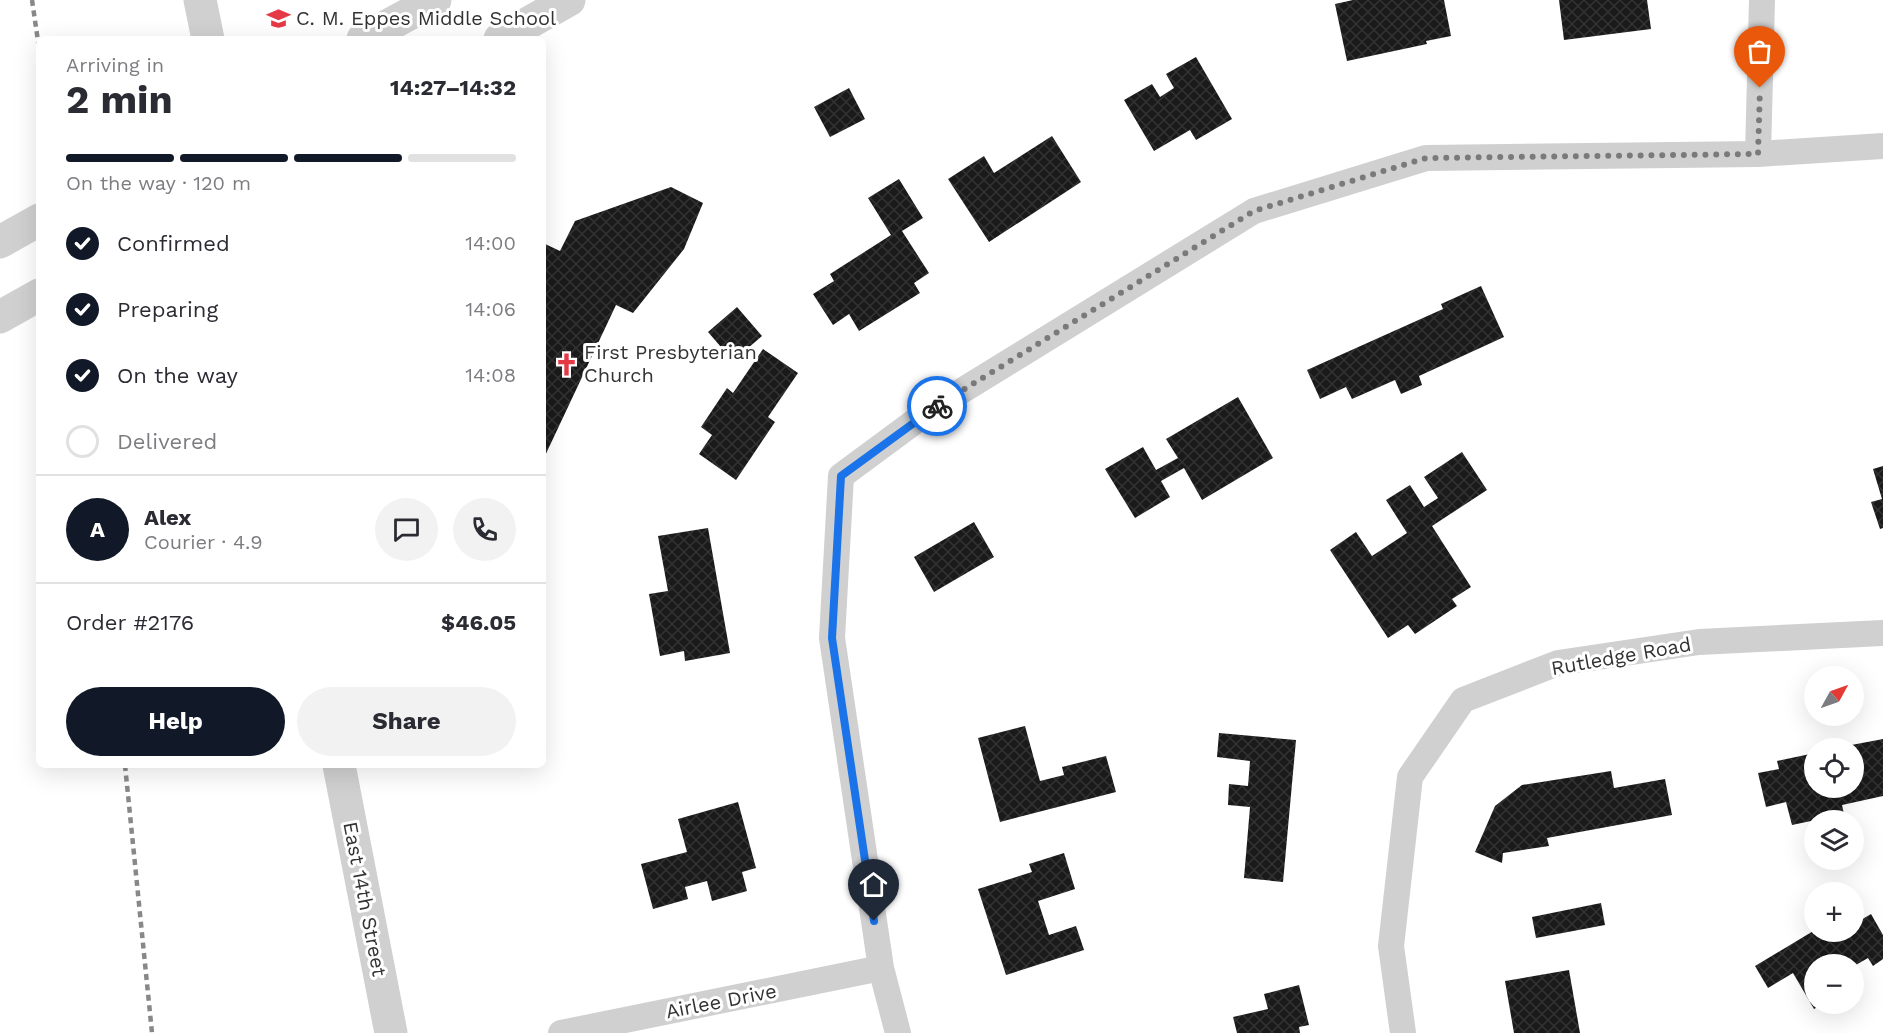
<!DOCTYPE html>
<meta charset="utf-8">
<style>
body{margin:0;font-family:"Work Sans",sans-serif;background:#f2f2f3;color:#2b2b33;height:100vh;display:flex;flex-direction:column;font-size:22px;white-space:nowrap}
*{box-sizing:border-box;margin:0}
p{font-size:20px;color:#7c7c81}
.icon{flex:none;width:33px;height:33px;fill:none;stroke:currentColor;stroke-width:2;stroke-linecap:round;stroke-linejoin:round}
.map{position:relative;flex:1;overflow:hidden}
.panel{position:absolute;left:36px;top:36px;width:510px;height:732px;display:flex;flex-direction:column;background:#fff;border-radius:9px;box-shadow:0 6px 24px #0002}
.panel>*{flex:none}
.needle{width:39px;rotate:50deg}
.tools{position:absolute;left:1804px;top:666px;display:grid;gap:12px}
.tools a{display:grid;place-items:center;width:60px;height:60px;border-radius:50%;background:#fff;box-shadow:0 6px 24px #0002;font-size:30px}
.pin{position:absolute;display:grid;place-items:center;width:51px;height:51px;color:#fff;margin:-62px -26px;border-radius:50% 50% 50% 0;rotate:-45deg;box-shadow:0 0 6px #0007}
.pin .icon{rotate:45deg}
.courier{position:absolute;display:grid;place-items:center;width:60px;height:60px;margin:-30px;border:4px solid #1a73e8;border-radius:50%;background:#fff;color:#222;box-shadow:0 2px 8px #0007}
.head em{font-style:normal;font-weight:700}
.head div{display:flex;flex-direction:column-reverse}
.head{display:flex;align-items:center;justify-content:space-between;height:102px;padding:0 30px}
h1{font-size:39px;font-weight:700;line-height:45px}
.bar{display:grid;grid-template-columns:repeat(4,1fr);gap:9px 6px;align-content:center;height:72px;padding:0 30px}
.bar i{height:8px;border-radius:4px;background:#e1e1e2}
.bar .on{background:#111827}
.bar p{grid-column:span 4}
.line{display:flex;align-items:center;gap:15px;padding:0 30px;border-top:2px solid #e1e1e2}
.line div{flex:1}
.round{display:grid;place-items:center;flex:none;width:63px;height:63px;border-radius:32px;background:#f2f2f3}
ol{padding:0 30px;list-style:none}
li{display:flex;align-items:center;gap:18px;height:66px}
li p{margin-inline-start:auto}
li .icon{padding:6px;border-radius:50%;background:#111827;color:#fff;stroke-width:4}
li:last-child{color:#7c7c81}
li i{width:33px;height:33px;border:3px solid #e1e1e2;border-radius:50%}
.action{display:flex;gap:12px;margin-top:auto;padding:12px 30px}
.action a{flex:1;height:69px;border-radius:36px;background:#111827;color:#fff;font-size:24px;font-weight:700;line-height:69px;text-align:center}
.action a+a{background:#f2f2f3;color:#2b2b33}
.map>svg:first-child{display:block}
</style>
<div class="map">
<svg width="1883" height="1033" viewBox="0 0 1883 1033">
<defs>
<pattern id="building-cross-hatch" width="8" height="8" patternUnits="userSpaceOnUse" patternTransform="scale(1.5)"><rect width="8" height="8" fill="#1a1a1a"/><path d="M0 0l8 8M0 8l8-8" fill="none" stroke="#333"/></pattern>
</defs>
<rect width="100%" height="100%" fill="#fff"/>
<path fill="url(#building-cross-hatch)" d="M 1353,0 L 1444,0 L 1451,36 L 1426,41 L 1427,44 L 1347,61 L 1335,4 Z
M 1559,0 L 1647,0 L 1651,29 L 1564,40 Z
M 1196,57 L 1232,119 L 1196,140 L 1190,130 L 1154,151 L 1124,100 L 1152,84 L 1160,97 L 1174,88 L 1166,74 Z
M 849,88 L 865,119 L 830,137 L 814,107 Z
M 1052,136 L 1081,182 L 989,242 L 948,179 L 984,156 L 994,173 Z
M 899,179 L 923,218 L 902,231 L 929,273 L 914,283 L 920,293 L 859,331 L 849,314 L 833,325 L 813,294 L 834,281 L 830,274 L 891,235 L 868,198 Z
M 671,187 L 703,203 L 684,249 L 633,313 L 616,305 L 543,460 L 543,243 L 560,251 L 575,221 Z
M 1481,286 L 1504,337 L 1419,376 L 1422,385 L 1401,394 L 1395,380 L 1352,399 L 1346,387 L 1320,399 L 1307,370 L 1443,309 L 1441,304 Z
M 737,307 L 762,336 L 733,361 L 708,332 Z
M 763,349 L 798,373 L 768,417 L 775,422 L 736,480 L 699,454 L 712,435 L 701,427 L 727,388 L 733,393 Z
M 1238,397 L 1273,458 L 1202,500 L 1184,468 L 1161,481 L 1170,497 L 1135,518 L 1105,469 L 1143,447 L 1156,470 L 1178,458 L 1166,439 Z
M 1462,452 L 1487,490 L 1432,526 L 1471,587 L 1452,599 L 1457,606 L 1415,634 L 1408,625 L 1388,638 L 1330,550 L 1356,532 L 1372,556 L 1407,533 L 1386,500 L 1410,485 L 1424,507 L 1438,498 L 1424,477 Z
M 1883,466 L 1883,528 L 1880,529 L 1871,502 L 1882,499 L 1873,469 Z
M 974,522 L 994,557 L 934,592 L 914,557 Z
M 708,528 L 730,653 L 685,661 L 684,651 L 660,656 L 649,594 L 668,591 L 658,536 Z
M 1025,726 L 1040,781 L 1064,775 L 1062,767 L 1106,756 L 1116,792 L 1000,822 L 978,738 Z
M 1219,733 L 1296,740 L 1283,882 L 1244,878 L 1250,807 L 1228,805 L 1229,784 L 1248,786 L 1250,761 L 1217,757 Z
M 1883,739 L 1883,796 L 1842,805 L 1844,814 L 1792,825 L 1786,802 L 1766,807 L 1758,773 L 1779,769 L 1777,761 L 1815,753 L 1815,788 L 1854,788 L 1854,748 L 1841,747 Z
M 1611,771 L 1614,788 L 1665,779 L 1672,815 L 1547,838 L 1549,846 L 1503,853 L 1502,863 L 1475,852 L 1495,806 L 1522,785 Z
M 738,802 L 756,868 L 742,872 L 747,891 L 712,901 L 707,881 L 685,887 L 688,899 L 653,909 L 641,864 L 687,852 L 678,819 Z
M 1064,853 L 1075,889 L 1038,901 L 1049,935 L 1076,926 L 1084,950 L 1006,975 L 978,889 L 1032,872 L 1029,864 Z
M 1601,903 L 1605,925 L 1536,938 L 1532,917 Z
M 1871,914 L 1883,935 L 1883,959 L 1873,966 L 1868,958 L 1854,966 L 1815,964 L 1815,1004 L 1823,1004 L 1814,1009 L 1793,973 L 1768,988 L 1755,966 L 1815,930 L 1828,932 L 1832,937 L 1841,932 L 1854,932 L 1854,924 Z
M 1569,970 L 1580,1033 L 1514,1033 L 1505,981 Z
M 1299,985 L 1309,1025 L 1299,1027 L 1300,1033 L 1237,1033 L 1233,1017 L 1268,1009 L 1264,994 Z"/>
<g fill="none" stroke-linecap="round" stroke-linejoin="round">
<path stroke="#d0d0d0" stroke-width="26" d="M 1758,154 L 1762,0
M 561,1033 L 881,968
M 898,1033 L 881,968 L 832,638 L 841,476 L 929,411 L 1254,211 L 1426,158 L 1758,154 L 1883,146
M 1403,1033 L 1391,946 L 1410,777 L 1463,700 L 1558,663 L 1699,642 L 1883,633"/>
<path stroke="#d0d0d0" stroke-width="33" d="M 200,0 L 208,39
M 363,39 L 435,0
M 500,39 L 569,0
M 0,242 L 39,220
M 0,317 L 39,295
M 339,765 L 391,1033"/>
<path stroke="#888" stroke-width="4.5" stroke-dasharray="6 4.5" stroke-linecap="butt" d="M 32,0 L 39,48
M 125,765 L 152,1033"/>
</g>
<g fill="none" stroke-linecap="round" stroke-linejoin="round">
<path stroke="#7a7a7a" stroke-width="6" stroke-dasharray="0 10.8" d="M 937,406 L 1254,211 L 1426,158 L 1758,154 L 1760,88"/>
<path stroke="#1a73e8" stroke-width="8" d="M 874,921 L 832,638 L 841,476 L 937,406"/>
</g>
<defs>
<symbol id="school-bare" viewBox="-9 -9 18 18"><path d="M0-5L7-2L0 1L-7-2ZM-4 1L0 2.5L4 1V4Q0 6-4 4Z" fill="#e63946" stroke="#fff" stroke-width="2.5" paint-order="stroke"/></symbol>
<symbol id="church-bare" viewBox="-9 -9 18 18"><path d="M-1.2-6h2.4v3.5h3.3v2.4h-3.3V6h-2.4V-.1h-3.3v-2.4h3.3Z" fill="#e63946" stroke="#fff" stroke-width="2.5" paint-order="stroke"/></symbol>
</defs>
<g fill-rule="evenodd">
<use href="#school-bare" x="262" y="2" width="33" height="33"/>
<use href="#church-bare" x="550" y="348" width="33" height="33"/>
</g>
<g text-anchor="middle" stroke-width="6" stroke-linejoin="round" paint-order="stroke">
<g font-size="20" fill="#333" stroke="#fff" text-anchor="start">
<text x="296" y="25">C. M. Eppes Middle School</text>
<text x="584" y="359">First Presbyterian<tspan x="584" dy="23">Church</tspan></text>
</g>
<g font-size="20" fill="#333" stroke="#fff">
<text transform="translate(1621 656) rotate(-10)" y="7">Rutledge Road</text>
<text transform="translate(365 899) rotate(79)" y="7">East 14th Street</text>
<text transform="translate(721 1001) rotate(-11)" y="7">Airlee Drive</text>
</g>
</g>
</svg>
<div class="tools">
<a><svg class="needle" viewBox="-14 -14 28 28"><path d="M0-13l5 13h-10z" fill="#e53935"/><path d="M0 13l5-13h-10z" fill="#7c7c81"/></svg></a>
<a><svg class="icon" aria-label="locate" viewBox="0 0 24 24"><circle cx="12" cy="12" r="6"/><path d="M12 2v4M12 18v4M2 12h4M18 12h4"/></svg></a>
<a><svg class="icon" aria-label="layers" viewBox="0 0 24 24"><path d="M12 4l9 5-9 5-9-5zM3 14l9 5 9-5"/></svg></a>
<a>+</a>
<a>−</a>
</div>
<div class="pin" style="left:1760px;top:88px;background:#ea580c"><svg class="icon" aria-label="bag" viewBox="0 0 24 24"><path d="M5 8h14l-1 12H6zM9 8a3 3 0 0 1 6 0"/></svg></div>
<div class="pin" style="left:874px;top:921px;background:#1f2937"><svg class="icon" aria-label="home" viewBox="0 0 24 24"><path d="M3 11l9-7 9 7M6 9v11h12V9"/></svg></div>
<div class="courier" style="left:937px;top:406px"><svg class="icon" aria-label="bike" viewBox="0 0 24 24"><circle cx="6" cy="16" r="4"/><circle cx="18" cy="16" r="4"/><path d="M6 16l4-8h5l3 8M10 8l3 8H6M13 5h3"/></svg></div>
<section class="panel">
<div class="head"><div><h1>2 min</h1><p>Arriving in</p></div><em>14:27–14:32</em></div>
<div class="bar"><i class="on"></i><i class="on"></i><i class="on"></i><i></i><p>On the way · 120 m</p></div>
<ol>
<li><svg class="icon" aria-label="check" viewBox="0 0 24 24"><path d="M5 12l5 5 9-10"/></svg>Confirmed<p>14:00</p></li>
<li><svg class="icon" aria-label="check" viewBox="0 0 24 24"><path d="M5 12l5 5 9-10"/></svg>Preparing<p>14:06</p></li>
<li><svg class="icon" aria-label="check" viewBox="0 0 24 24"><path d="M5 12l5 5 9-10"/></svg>On the way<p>14:08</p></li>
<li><i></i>Delivered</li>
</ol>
<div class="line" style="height:108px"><b class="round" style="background:#111827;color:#fff">A</b><div><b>Alex</b><p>Courier · 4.9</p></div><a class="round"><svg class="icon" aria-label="chat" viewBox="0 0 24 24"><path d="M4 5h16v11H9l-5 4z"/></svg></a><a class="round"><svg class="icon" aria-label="phone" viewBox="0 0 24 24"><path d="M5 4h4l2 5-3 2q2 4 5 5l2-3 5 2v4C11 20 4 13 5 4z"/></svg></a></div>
<div class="line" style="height:78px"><div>Order #2176</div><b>$46.05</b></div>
<div class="action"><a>Help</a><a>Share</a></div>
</section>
</div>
